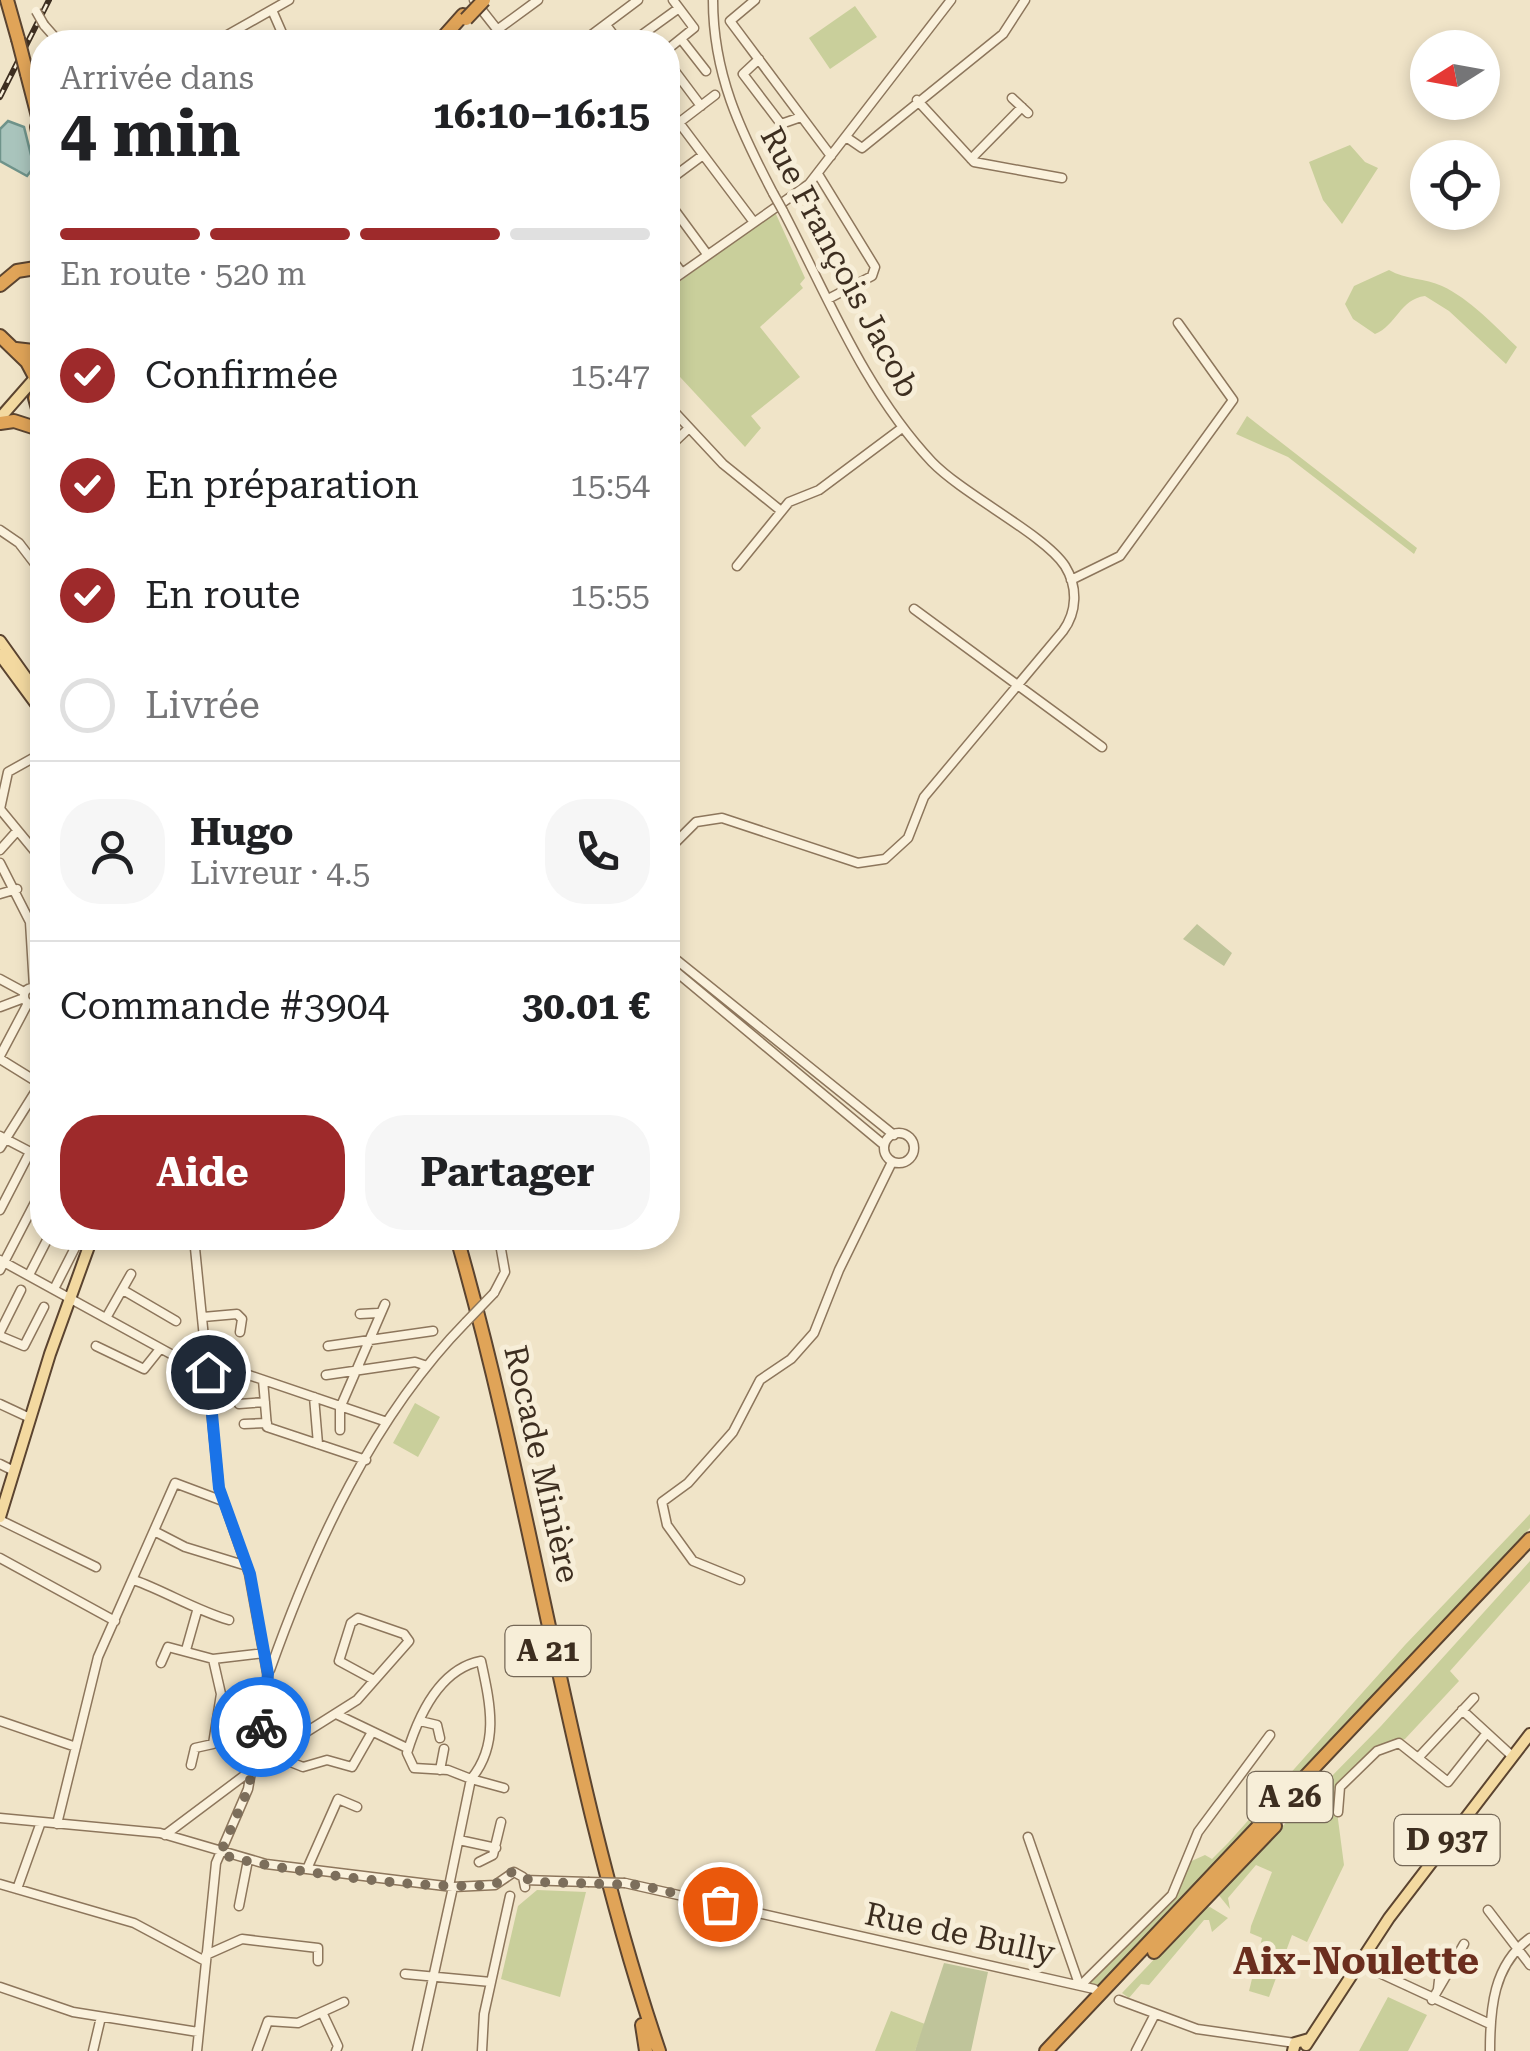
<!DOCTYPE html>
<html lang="fr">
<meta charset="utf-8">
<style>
body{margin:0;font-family:"Roboto Serif",serif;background:#f6f6f6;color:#202124;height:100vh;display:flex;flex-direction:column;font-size:38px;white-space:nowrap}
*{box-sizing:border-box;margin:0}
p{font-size:32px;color:#757577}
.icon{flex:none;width:55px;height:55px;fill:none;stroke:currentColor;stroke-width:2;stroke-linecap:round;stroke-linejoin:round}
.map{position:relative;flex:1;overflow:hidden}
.sheet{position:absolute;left:30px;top:30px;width:650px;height:1220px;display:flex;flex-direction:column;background:#fff;border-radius:40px;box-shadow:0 5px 15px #0003}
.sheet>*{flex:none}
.needle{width:65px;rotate:259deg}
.fabs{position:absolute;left:1410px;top:30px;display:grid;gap:20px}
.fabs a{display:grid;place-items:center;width:90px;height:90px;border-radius:50%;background:#fff;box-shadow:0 5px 15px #0003;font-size:50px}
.pin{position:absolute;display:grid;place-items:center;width:85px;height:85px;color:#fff;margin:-42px;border:5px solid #fff;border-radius:50%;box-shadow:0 2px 10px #0007}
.courier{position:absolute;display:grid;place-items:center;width:100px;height:100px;margin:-50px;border:8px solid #1a73e8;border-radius:50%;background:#fff;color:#222;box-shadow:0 2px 12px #0007}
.headline em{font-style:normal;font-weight:700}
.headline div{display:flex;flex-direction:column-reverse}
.headline{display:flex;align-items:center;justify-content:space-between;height:170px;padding:0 30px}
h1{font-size:65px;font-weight:700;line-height:75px}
.bar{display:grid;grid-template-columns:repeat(4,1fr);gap:15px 10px;align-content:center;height:120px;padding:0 30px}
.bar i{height:12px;border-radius:8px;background:#e0e0e0}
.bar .selected{background:#9e2a2b}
.bar p{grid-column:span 4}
.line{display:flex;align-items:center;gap:25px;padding:0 30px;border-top:2px solid #e0e0e0}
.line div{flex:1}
.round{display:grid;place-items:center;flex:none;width:105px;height:105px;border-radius:40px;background:#f6f6f6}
ol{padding:0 30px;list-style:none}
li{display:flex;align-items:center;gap:30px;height:110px}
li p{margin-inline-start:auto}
li .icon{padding:10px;border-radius:50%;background:#9e2a2b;color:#fff;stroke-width:4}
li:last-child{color:#757577}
li i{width:55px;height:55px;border:5px solid #e0e0e0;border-radius:50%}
.cta{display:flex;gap:20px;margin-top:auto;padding:20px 30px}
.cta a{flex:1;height:115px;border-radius:40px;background:#9e2a2b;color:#fff;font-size:40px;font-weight:700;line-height:115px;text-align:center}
.cta a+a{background:#f6f6f6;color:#202124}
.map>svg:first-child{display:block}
</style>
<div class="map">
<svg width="1530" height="2051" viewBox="0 0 1530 2051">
<rect width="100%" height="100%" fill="#f0e4c8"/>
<path fill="#c9cf9b" d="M 855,6 L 877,37 L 830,69 L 809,38 Z
M 1350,145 L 1365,162 L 1378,168 L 1342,224 L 1323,200 L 1309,162 Z
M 775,212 L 805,278 L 800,284 L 803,288 L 760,327 L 800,377 L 751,416 L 761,428 L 745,447 L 668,364 L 668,330 L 676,322 L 668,313 L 668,290 Z
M 1389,270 C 1406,280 1425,278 1442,286 C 1470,299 1495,326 1517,347 L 1506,364 L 1449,311 L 1425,296 C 1400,299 1396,326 1375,334 L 1353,319 L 1345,304 L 1354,286 Z
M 1247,416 L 1417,548 L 1414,554 L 1288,457 L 1236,434 Z
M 415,1403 L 440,1417 L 418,1457 L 393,1443 Z
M 1530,1514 L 1530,1528 L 1099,1986 L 1088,1982 L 1172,1898 L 1187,1863 L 1205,1855 L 1212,1859 L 1228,1843 L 1405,1645 Z
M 1530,1561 L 1530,1581 L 1450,1671 L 1459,1681 L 1405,1739 L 1371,1753 L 1334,1789 L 1344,1865 L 1307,1942 L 1292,1935 L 1269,1997 L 1249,1991 L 1262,1938 L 1250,1933 L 1251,1926 L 1272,1872 L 1256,1865 L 1228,1898 L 1230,1909 L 1217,1893 L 1381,1726 Z
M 537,1890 L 586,1892 L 560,1997 L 501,1979 L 518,1906 Z
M 1210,1907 L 1228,1918 L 1212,1932 L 1209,1920 L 1204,1920 L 1149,1985 L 1141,1984 L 1129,1998 L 1122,1993 L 1203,1908 Z
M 1388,1997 L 1427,2015 L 1408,2051 L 1359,2051 Z
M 891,2011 L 925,2024 L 915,2051 L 875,2051 Z"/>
<path fill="#bfc49a" d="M 1197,924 L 1232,953 L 1224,966 L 1183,939 Z
M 944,1963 L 988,1972 L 971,2051 L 915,2051 Z"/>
<path fill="#a9c4bc" stroke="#6f938a" stroke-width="2.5" d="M 8,121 L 24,127 L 34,167 L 27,176 L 0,161 L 0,129 Z"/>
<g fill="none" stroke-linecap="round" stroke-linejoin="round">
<defs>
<path id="minor" d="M 474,0 L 507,42
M 713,0 C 713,74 740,130 773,193
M 755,0 L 730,21 L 831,156
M 272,10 L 286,42
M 44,25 L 59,42
M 606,25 L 619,42
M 497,30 L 538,0
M 681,39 L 706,71
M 215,42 L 289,0
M 582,42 L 638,0
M 632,42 L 679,8
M 668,49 L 694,28 L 673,0
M 759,59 L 743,74 L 781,124 L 801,117
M 668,62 L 701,106
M 1012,98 L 1028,113
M 917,100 L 974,162 L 1062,178
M 668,108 L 753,221
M 668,131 L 715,95
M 846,137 L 862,148 L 1003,34 L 1025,0
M 971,159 L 1022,107
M 818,174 L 875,267 L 872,276 L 828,299
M 668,181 L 703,155
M 668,201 L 707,254
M 668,254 L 682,273
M 668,283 L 809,184 L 951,0
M 668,405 L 723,464 L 780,510
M 668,448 L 689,428
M 0,530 L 19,543 L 42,573
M 737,566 L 789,502 L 819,490 L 902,428
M 1071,580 L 1120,556 L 1233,400 L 1178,323
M 914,609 L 1102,747
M 42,753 L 8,772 L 0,809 L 42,860
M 0,850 L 17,831
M 668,850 L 696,822 L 722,818 L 858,863 L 885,859 L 908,838 L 924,797 L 1063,631 C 1077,612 1078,587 1065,566 C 1045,535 964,495 932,462 C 865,391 828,297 783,211
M 0,863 L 30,922 L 34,987
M 0,894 L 17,889
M 668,953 L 894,1135
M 668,965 L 884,1145
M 0,979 L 24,992
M24 996a8 8 0 1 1 16 0a8 8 0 1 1-16 0Z
M 0,1007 L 24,998
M 0,1056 L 28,1003
M 0,1059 L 42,1085
M884 1148a15 15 0 1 1 30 0a15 15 0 1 1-30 0Z
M 0,1136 L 42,1158
M 0,1148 L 42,1081
M 0,1210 L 30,1152
M 194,1238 L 219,1488 L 249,1574 L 268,1678 L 248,1789 L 216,1863 L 197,2051
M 0,1260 L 200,1370 L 234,1370 L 387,1422
M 0,1270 L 42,1189
M 29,1275 L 48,1238
M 54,1289 L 80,1238
M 123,1290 L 176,1321
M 494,1293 L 505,1272 L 499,1238
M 360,1314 L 378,1313
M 203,1317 L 237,1314 L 242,1319 L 240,1332
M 106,1318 L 131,1274
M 0,1332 L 21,1290
M 0,1336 L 24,1346 L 44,1307
M 96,1346 L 144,1369 L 160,1349
M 328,1346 L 433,1331
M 326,1375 L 415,1362 L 424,1365
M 263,1380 L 267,1427 L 366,1460
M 314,1397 L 318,1444
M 0,1404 L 30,1418
M 239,1404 L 265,1402
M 244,1424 L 267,1423
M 340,1430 L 340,1408 L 385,1304
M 0,1464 L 14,1471
M 0,1520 L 96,1567
M 154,1531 L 185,1547 L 247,1566
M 0,1558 L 115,1621
M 134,1580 C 167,1592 195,1610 229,1620
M 740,1580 L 693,1561 L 667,1525 L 662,1502 L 688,1483 L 733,1432 L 760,1380 L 791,1359 L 814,1333 L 839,1270 L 892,1162
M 186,1650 L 197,1611
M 161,1663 L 168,1647 L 213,1659
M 270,1670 C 314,1546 373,1417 466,1322
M 1462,1710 L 1511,1755
M 336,1714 L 407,1748
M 0,1721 L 76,1747
M 420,1721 L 437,1725 L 440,1738
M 273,1755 L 303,1767 L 327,1760 L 352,1767 L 372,1732
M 1418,1758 L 1474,1698
M 191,1765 L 195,1748 L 213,1744 L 221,1694 L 213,1659 L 264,1653
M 254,1765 L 357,1700 L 409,1641 L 404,1634 L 358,1618 L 351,1623 L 339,1661 L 374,1680
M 440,1770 L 444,1749
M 1338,1812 L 1340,1787 L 1377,1751 L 1399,1743 L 1448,1782 L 1486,1734
M 0,1818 L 160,1833 L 266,1864 L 453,1887 L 495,1885 L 514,1872 L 523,1877 L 525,1887
M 57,1824 L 98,1657 L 175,1483 L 223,1501
M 165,1835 L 253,1769
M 1028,1837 L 1079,1984
M 459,1840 L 496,1848
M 479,1862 L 493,1855 L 501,1822
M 307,1869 L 338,1799 L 357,1807
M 524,1880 L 588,1882
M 625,1883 L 1094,1989
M 0,1884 L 134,1923 L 205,1961
M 449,1886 L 471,1779 L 448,1770 L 414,1768 L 407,1753 C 418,1717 439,1669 481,1661 C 490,1703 500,1744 471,1779 L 504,1788
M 17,1889 L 41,1822
M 239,1906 L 248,1860
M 1488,1910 L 1530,1965
M 206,1955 L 242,1939 L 318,1948 L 318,1961
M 1358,1963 L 1490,2024
M 405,1974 L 491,1982
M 1446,1976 L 1464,1944
M 1081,1985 L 1172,1895 L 1198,1832 L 1270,1735
M 0,1987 L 73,2012 L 198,2032
M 1119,2000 L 1197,2029 L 1295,2043
M 1432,2000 L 1446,1976 L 1439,1980 L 1438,1989
M 93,2051 L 101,2017
M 257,2051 L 268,2021 L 298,2023 L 322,2012
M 336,2051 L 338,2046 L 322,2012 L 344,2002
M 417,2051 L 453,1887
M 482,2051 L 484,2014 L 510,1896
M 1136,2051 L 1155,2014
M 1490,2051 C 1490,2009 1493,1965 1530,1938"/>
<path id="major" d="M 0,418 L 42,370
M 0,641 L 42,700
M 0,655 L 42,712
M 0,1517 L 50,1354 L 92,1238
M 1306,2045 L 1389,1918 L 1530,1734
M 1293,2051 L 1295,2043 L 1309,2039"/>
<path id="highway" d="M 7,0 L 18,39
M 439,42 L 463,15
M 34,70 L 42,93
M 27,74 L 42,132
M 37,127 L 42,150
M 0,285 L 17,271 L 42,267
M 0,336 L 27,362 L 35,377
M 16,349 L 42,352
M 42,379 L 35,398 L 42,423
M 0,423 L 14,421 L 42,430
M 457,1238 C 534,1506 569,1786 659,2051
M 1154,1952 L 1275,1826
M 642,2025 L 646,2051
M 1046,2051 L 1530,1539"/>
</defs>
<use href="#minor" stroke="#8d765c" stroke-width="11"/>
<use href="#major" stroke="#5b4430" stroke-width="14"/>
<use href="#highway" stroke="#5b4430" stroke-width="16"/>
<use href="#minor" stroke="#faf1dc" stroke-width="8"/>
<use href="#major" stroke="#f3d9a0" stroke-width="10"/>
<use href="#highway" stroke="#e0a458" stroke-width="12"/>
<defs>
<path id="rail" d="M 0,97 L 49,0"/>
</defs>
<use href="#rail" stroke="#3d2e20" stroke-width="6"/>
<use href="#rail" stroke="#f7eed8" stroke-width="2.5" stroke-dasharray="8" stroke-linecap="butt"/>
<defs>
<path id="minor-bridge" d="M 36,11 L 44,25
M 773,193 L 783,211
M 466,1322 L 494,1293
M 588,1882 L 625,1883"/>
<path id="highway-bridge" d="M 466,19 L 484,0
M 18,39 L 27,74"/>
</defs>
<use href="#minor-bridge" stroke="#8d765c" stroke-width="11" stroke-linecap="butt"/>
<use href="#highway-bridge" stroke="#5b4430" stroke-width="16" stroke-linecap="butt"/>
<use href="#minor-bridge" stroke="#faf1dc" stroke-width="8"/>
<use href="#highway-bridge" stroke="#e0a458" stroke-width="12"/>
</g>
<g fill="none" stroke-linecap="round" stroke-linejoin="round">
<path stroke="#7c6e5b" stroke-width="10" stroke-dasharray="0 18" d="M 261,1727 L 248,1790 L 220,1854 C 268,1870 445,1893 493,1884 C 501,1883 504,1877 512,1872 L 534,1882 L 640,1885 L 720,1904"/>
<path stroke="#1a73e8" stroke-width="12" d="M 208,1372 L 219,1488 L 250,1574 L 268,1674 L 261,1727"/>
</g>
<g text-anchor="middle" stroke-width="10" stroke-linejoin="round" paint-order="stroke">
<g fill="#f7eed8" stroke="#756857" stroke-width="2.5">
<rect x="505.5" y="1626" width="85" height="50" rx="8"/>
<rect x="1247.5" y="1772" width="85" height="50" rx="8"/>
<rect x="1394.5" y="1815" width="105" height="50" rx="8"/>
</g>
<g font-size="30" font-weight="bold" fill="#3d2e20">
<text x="548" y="1661">A 21</text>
<text x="1290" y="1807">A 26</text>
<text x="1447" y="1850">D 937</text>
</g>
<g font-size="32" fill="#3d2e20" stroke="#f7eed8">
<text transform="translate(840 262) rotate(62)" y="11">Rue François Jacob</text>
<text transform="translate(542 1464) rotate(77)" y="11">Rocade Minière</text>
<text transform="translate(960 1933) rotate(12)" y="11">Rue de Bully</text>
</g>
<g font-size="38" font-weight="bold" fill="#6b2e1e" stroke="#f7eed8">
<text x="1356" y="1974">Aix-Noulette</text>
</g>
</g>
</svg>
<div class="fabs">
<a><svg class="needle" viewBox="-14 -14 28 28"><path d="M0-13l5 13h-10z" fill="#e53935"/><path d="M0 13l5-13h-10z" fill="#757577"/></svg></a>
<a><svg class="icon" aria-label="locate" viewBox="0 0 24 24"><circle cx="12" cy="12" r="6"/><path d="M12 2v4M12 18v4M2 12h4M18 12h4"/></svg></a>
</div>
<div class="pin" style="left:720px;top:1904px;background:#ea580c"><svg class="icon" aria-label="bag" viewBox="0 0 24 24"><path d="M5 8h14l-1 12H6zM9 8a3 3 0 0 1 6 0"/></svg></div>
<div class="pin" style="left:208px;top:1372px;background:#1f2937"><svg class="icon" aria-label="home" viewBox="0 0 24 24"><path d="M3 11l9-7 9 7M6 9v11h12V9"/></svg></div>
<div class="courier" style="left:261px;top:1727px"><svg class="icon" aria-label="bike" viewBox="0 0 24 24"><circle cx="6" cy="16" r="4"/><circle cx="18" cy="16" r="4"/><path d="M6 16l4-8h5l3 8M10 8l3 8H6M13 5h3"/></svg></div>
<section class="sheet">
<div class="headline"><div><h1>4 min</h1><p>Arrivée dans</p></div><em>16:10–16:15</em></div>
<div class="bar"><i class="selected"></i><i class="selected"></i><i class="selected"></i><i></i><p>En route · 520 m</p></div>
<ol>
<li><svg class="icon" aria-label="check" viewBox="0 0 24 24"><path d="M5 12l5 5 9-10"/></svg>Confirmée<p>15:47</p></li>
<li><svg class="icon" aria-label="check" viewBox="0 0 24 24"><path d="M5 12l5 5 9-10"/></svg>En préparation<p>15:54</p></li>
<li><svg class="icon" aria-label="check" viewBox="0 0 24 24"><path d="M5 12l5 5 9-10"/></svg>En route<p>15:55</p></li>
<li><i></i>Livrée</li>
</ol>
<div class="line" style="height:180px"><a class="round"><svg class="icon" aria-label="person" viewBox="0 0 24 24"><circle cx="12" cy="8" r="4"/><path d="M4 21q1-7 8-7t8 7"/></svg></a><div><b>Hugo</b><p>Livreur · 4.5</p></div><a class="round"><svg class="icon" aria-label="phone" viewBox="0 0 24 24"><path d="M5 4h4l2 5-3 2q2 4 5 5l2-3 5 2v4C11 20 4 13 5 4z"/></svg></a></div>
<div class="line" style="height:130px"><div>Commande #3904</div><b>30.01 €</b></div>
<div class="cta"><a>Aide</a><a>Partager</a></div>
</section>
</div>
